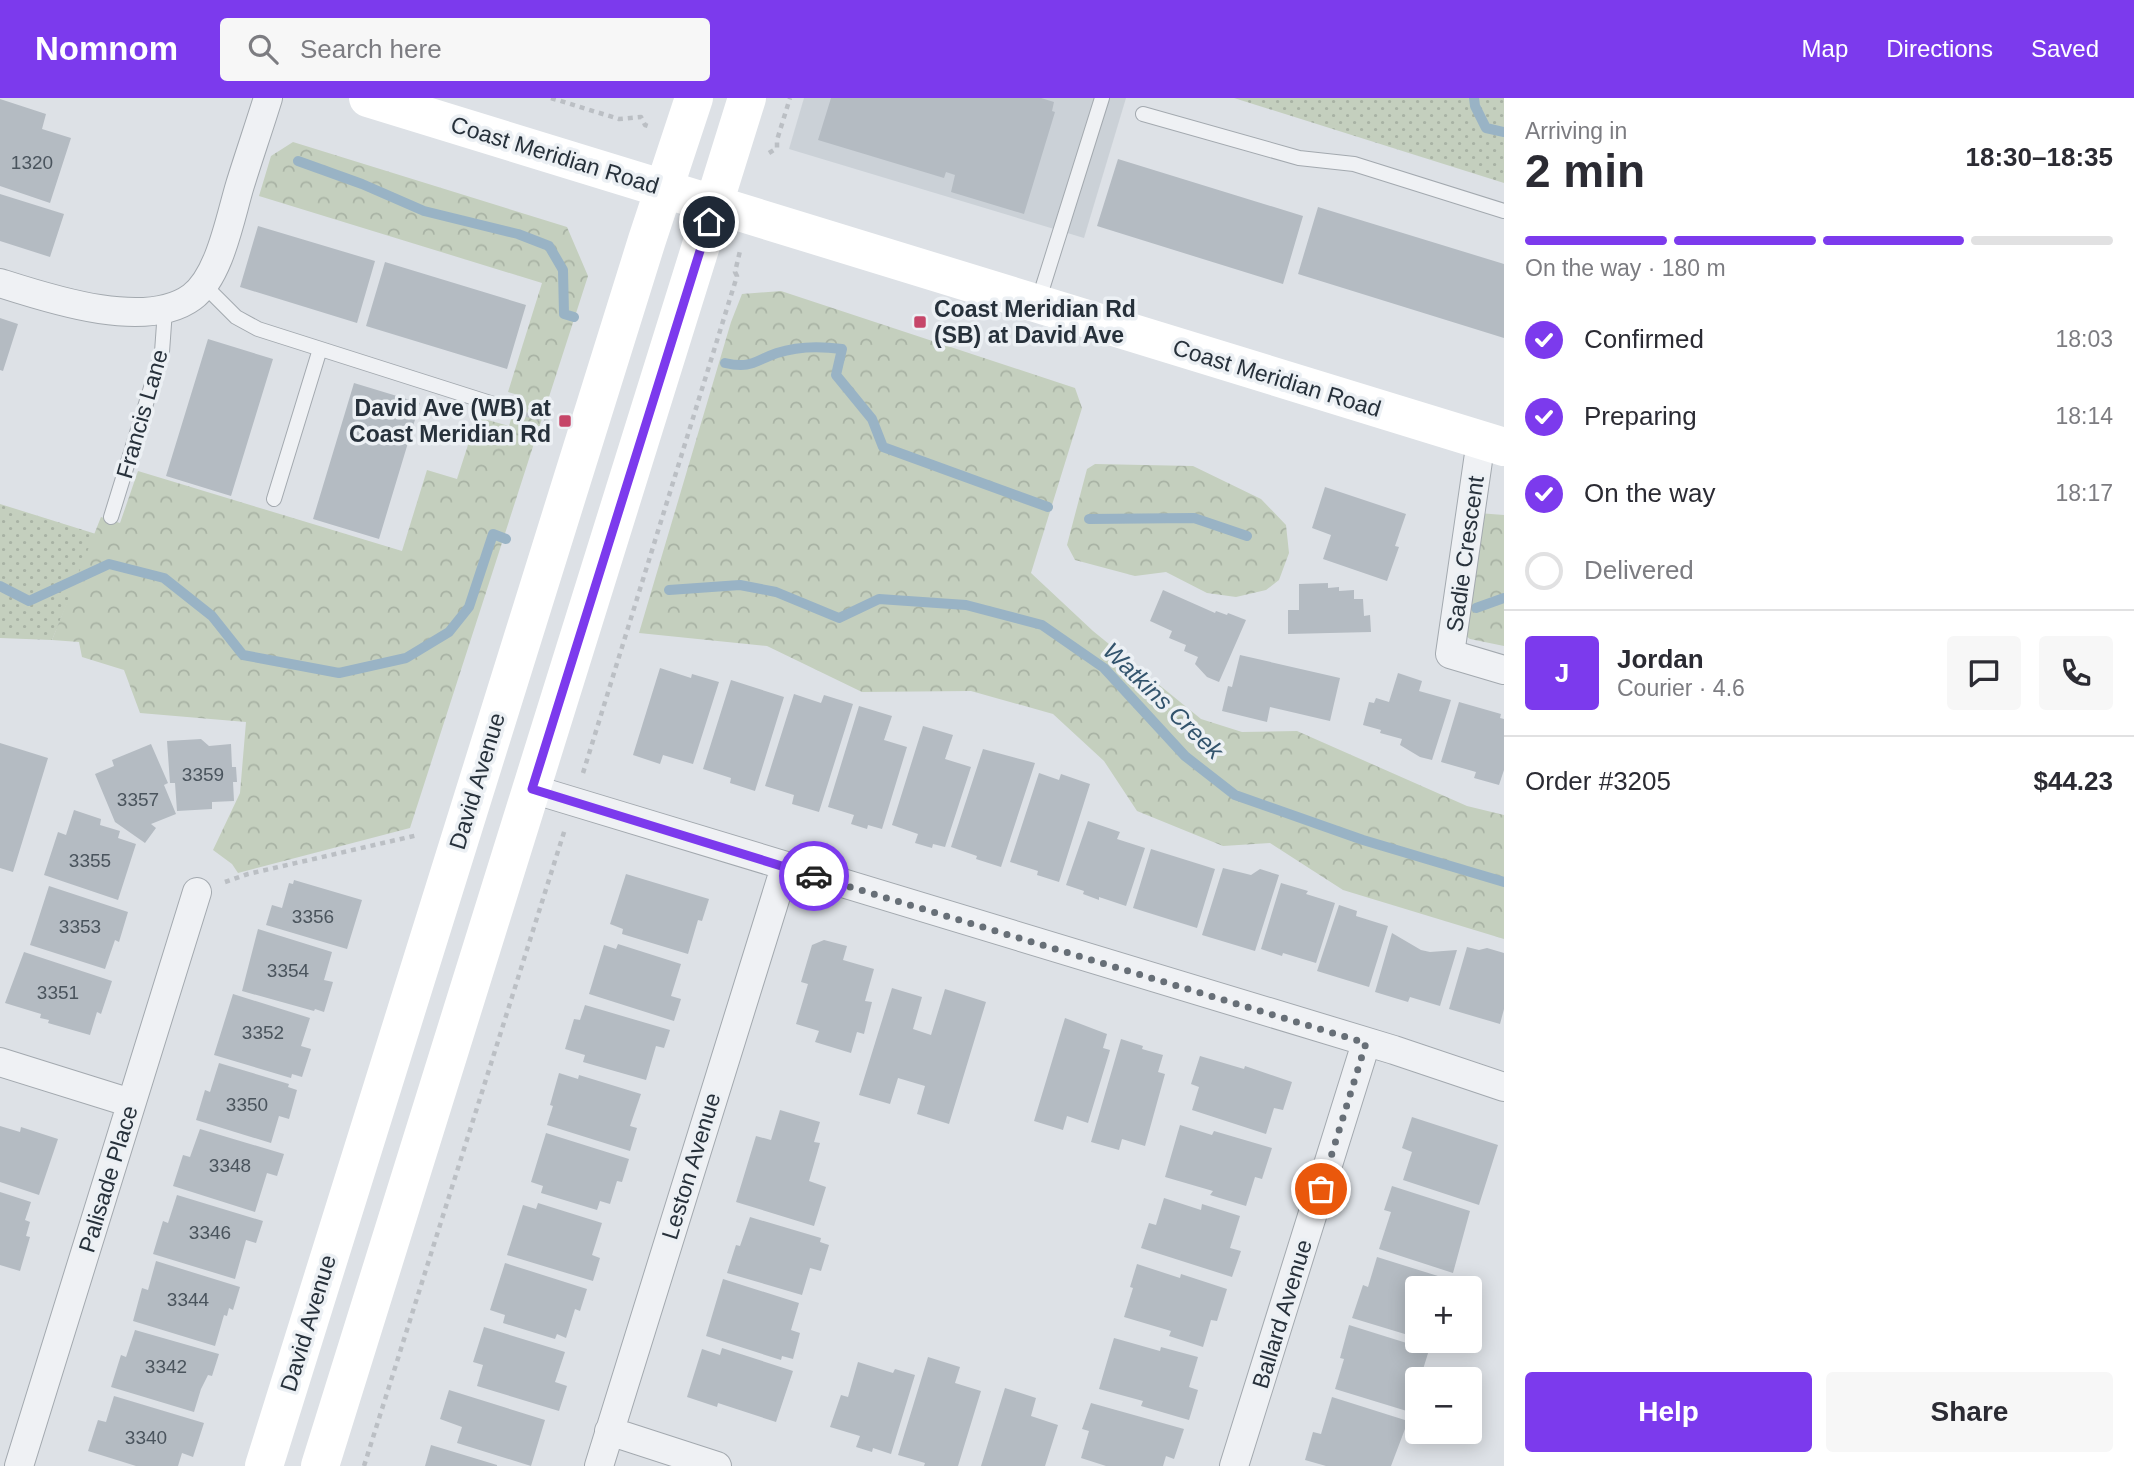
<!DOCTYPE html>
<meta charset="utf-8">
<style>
body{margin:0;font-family:Arial,sans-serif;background:#f7f7f7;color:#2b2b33;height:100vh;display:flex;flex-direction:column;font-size:26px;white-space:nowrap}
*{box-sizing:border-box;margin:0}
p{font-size:23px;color:#7c7c81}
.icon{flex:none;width:38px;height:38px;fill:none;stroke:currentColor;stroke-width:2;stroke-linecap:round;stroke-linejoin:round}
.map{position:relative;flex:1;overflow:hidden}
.side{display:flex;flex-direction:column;background:#fff;width:630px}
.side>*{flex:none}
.tools{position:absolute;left:1405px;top:1178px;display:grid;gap:14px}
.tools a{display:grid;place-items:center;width:77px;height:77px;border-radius:7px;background:#fff;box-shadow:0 4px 18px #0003;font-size:35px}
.pin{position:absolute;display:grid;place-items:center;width:60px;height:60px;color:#fff;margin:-30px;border:4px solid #fff;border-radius:50%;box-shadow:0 2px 7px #0007}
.courier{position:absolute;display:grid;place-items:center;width:70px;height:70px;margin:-35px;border:5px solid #7c3aed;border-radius:50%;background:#fff;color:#222;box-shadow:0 2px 9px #0007}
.headline em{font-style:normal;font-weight:800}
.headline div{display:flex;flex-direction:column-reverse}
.headline{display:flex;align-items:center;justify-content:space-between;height:119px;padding:0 21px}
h1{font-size:46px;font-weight:800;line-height:52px}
.bar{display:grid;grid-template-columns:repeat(4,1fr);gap:10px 7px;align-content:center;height:84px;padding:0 21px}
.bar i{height:9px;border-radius:5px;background:#e1e1e2}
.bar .on{background:#7c3aed}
.bar p{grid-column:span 4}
.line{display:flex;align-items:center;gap:18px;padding:0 21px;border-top:2px solid #e1e1e2}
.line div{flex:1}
.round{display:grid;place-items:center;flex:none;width:74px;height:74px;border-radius:7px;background:#f7f7f7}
ol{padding:0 21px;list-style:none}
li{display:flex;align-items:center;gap:21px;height:77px}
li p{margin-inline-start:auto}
li .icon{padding:7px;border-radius:50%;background:#7c3aed;color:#fff;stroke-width:4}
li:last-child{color:#7c7c81}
li i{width:38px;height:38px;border:4px solid #e1e1e2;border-radius:50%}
.cta{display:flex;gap:14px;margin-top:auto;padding:14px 21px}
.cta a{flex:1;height:80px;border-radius:7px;background:#7c3aed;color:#fff;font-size:28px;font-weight:800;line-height:80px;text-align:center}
.cta a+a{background:#f7f7f7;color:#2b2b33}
header{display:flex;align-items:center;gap:42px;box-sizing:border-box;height:98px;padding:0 35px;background:#7c3aed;color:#fff}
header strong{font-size:33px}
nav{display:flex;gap:38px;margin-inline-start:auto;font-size:24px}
.search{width:490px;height:63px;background:#f7f7f7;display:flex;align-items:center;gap:18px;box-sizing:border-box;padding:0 24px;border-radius:7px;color:#7c7c81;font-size:26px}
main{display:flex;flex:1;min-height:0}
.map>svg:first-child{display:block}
</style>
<header>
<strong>Nomnom</strong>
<div class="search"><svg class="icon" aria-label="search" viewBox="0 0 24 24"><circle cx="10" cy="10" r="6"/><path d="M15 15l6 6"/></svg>Search here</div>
<nav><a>Map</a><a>Directions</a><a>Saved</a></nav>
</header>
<main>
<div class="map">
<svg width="1504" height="1368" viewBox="0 0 1504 1368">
<defs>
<pattern id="grass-dots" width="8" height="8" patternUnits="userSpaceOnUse" patternTransform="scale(1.75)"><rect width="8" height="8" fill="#c4cfbe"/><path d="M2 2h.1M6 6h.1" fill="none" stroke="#a8b2a4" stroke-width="1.8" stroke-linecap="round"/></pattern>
<pattern id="forest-crowns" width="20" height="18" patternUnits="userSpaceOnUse" patternTransform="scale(1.75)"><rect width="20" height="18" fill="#c4cfbe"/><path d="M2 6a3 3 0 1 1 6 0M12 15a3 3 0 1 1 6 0" fill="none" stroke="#a8b2a4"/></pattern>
</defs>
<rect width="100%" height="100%" fill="#dde1e6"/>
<path fill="#cbd1d7" d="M 804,0 L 1126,0 L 1084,140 L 789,51 Z"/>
<path fill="url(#grass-dots)" d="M 1234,0 L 1504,0 L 1504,85 Z
M 0,406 L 96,436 L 52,542 L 0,540 Z"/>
<path fill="url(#forest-crowns)" d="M 293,44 L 567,129 L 588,178 L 410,730 L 238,775 L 232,766 L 213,752 L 240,695 L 246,624 L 140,615 L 124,572 L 82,559 L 79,544 L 52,542 L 101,419 L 120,425 L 138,373 L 402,453 L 427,372 L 457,381 L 477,319 L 509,328 L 518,297 L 508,294 L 542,185 L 259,98 L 271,58 Z
M 781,193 L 1075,290 L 1082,310 L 1031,475 L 1093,533 L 1201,621 L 1242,634 L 1297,633 L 1467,708 L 1504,717 L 1504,841 L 1343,792 L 1270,745 L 1223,748 L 1137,713 L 1104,663 L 1053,616 L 971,593 L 862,594 L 767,548 L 639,535 L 731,224 L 742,196 Z
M 1095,366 L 1193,368 L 1261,401 L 1286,427 L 1289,455 L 1279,482 L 1266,492 L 1236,499 L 1207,495 L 1166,474 L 1135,478 L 1075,462 L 1067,447 L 1087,371 Z
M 1478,415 L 1504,417 L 1504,548 L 1470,541 L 1453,528 Z"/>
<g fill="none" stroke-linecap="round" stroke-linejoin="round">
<path stroke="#99b3c5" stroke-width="10" d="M 1474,0 L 1475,8 L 1486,30 L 1504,34
M 298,63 L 362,86 L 424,113 L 518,136 L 549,148 L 563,172 L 564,216 L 574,219
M 725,265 C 751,271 754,263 777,255 C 798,248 820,248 842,251 L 836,277 L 872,321 L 883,349 L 1048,409
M 1089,421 L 1194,420 L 1247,438
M 0,488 L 29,503 L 109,466 L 164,480 L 212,518 L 243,557 L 339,575 L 406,560 L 449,534 L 469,509 L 493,436 L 506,441
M 669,492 L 740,487 L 776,494 L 839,520 L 879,501 L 966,507 L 1042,527 L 1104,570 L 1185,658 L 1235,697 L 1363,742 L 1504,784
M 1476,510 L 1504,500"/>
</g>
<path fill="#b4bbc2" d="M 831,0 L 1041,0 L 1054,4 L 1052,13 L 1055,14 L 1024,116 L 951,94 L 955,77 L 946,74 L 944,80 L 818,42 Z
M 0,1 L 46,16 L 42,31 L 71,40 L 50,105 L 0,88 Z
M 1118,61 L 1303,118 L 1283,186 L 1097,128 Z
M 0,96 L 64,116 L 50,159 L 0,143 Z
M 1318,109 L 1504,166 L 1504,240 L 1298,176 Z
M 258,128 L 375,163 L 357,225 L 240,189 Z
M 385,164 L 526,207 L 507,271 L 366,228 Z
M 0,220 L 18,226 L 3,273 L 0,272 Z
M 208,241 L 273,261 L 231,398 L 166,378 Z
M 354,285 L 420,305 L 379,441 L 313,421 Z
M 1325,389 L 1406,416 L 1395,448 L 1399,449 L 1387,483 L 1323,461 L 1331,437 L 1312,430 Z
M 1328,485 L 1328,490 L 1339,489 L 1339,493 L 1354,492 L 1354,501 L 1363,501 L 1364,518 L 1370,517 L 1371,534 L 1288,536 L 1288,512 L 1299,512 L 1299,486 Z
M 1163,492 L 1215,515 L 1216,513 L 1227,517 L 1228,515 L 1246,522 L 1219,584 L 1207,579 L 1195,566 L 1198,559 L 1184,553 L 1186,547 L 1169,540 L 1172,533 L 1150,523 Z
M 1240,557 L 1340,580 L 1330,623 L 1270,609 L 1267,624 L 1222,613 L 1228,588 L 1232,589 Z
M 660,570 L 691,580 L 692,576 L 719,584 L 693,666 L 663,657 L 660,666 L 633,657 Z
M 1398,575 L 1422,583 L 1419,593 L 1451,602 L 1432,662 L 1420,659 L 1400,647 L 1402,641 L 1380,635 L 1381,632 L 1363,627 L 1369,604 L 1374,605 L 1376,600 L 1389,604 Z
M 731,582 L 784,599 L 755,693 L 730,685 L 731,680 L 703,671 Z
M 794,596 L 821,605 L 824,597 L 853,606 L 819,714 L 792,706 L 794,697 L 765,688 Z
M 1459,604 L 1501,616 L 1500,620 L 1504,621 L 1504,672 L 1499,687 L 1474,680 L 1476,674 L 1441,664 Z
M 859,608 L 892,618 L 884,642 L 907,649 L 882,731 L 868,727 L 867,731 L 851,726 L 854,717 L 828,709 Z
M 923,628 L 953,637 L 945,661 L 971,669 L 945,749 L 933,746 L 932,750 L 915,745 L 918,736 L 892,727 Z
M 201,641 L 209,648 L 231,646 L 232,669 L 236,669 L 237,684 L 233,684 L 234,703 L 212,704 L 212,711 L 177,713 L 175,685 L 170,685 L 167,643 Z
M 0,645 L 48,660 L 13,774 L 0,770 Z
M 151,646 L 168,685 L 164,687 L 176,716 L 151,726 L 156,730 L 145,745 L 115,724 L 95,676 L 114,668 L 112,662 Z
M 983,651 L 1035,665 L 1001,769 L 976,761 L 977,758 L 951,749 Z
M 1039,675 L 1059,682 L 1061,676 L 1090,686 L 1059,784 L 1037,777 L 1038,773 L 1010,764 Z
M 74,712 L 101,721 L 100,727 L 120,733 L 118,740 L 136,746 L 118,802 L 44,777 L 58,734 L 66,737 Z
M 1088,723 L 1120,734 L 1117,741 L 1145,750 L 1126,808 L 1099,799 L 1099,802 L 1083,796 L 1084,793 L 1066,787 Z
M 1151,751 L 1215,771 L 1197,830 L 1133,810 Z
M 1223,770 L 1251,777 L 1260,771 L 1279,777 L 1255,853 L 1202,837 Z
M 626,776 L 709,801 L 702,823 L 698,822 L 688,856 L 622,836 L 623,831 L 610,826 Z
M 294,782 L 362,802 L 347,851 L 266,827 L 272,807 L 282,810 L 289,785 L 293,786 Z
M 1281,785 L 1308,793 L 1306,796 L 1335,805 L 1316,865 L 1283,855 L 1282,858 L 1261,851 Z
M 49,788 L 128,814 L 119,844 L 115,842 L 105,871 L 30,847 Z
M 1339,807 L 1357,813 L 1356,818 L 1388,828 L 1369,889 L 1317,873 Z
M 258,831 L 332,854 L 324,882 L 333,884 L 324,914 L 315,911 L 314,913 L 242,893 Z
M 1392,835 L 1421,852 L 1430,854 L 1457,852 L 1440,908 L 1410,899 L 1408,904 L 1375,894 Z
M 824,842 L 847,848 L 843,862 L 874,871 L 865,903 L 872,904 L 864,936 L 857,934 L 851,955 L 815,944 L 819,933 L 796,926 L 808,886 L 801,884 L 812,847 Z
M 618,846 L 681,866 L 671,898 L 681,901 L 674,923 L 589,896 L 604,847 L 616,851 Z
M 1467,849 L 1479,852 L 1487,850 L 1504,855 L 1504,911 L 1500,926 L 1449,911 Z
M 24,854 L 112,883 L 101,916 L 97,914 L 90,937 L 48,925 L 49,922 L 40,920 L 41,916 L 5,905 Z
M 892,890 L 922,899 L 913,931 L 931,937 L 945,891 L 986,904 L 949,1026 L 917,1016 L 925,988 L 898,980 L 890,1006 L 859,997 Z
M 233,896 L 310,920 L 301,948 L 311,951 L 302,979 L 292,976 L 291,980 L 214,957 Z
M 585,907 L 670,932 L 664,950 L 656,948 L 646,982 L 583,964 L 585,957 L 565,951 L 574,921 L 580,922 Z
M 1065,920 L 1107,936 L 1103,950 L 1110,952 L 1088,1025 L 1067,1018 L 1063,1032 L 1034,1023 Z
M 1121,941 L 1143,948 L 1142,951 L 1163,957 L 1158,974 L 1165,976 L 1145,1048 L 1122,1041 L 1119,1052 L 1091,1044 Z
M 1200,958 L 1244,971 L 1245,968 L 1292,984 L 1283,1012 L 1274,1010 L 1266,1036 L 1192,1012 L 1199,989 L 1191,986 Z
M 219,965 L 289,986 L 288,989 L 297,992 L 289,1021 L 279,1018 L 271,1045 L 196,1022 L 205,992 L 210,994 Z
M 559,975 L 578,981 L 579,977 L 641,996 L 630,1028 L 637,1030 L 630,1053 L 547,1027 L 553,1008 L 550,1007 Z
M 780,1012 L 820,1024 L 814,1044 L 820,1045 L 809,1083 L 826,1089 L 814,1128 L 736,1104 L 756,1038 L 771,1042 Z
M 1412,1019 L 1498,1047 L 1479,1107 L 1403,1082 L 1412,1054 L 1402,1050 Z
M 1180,1027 L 1212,1037 L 1214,1033 L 1272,1050 L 1262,1081 L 1255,1079 L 1246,1108 L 1210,1097 L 1213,1093 L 1165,1079 Z
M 0,1028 L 20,1034 L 21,1029 L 58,1041 L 39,1097 L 0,1084 Z
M 200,1031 L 284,1056 L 277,1078 L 267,1075 L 255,1114 L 173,1088 L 183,1057 L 190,1059 Z
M 546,1035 L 629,1061 L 622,1084 L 617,1083 L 610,1106 L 600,1103 L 597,1112 L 541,1095 L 543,1088 L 531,1084 Z
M 1392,1088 L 1470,1113 L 1453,1175 L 1379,1151 L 1391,1114 L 1384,1112 Z
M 0,1094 L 31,1104 L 25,1122 L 30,1124 L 26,1138 L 30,1139 L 20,1173 L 0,1167 Z
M 177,1097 L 263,1123 L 256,1145 L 246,1142 L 235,1181 L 153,1156 L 163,1123 L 168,1125 Z
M 1164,1100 L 1201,1112 L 1202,1106 L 1240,1118 L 1230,1150 L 1241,1153 L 1232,1179 L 1141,1150 L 1149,1125 L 1156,1127 Z
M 538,1105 L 602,1125 L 592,1157 L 600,1160 L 593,1183 L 507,1157 L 523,1107 L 536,1111 Z
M 750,1119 L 821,1140 L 820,1144 L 829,1147 L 821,1173 L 810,1170 L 802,1197 L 727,1175 L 736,1147 L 740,1148 Z
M 1377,1159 L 1454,1183 L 1451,1190 L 1418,1190 L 1418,1240 L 1352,1220 L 1363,1187 L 1368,1189 Z
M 156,1163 L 240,1189 L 233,1212 L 229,1210 L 227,1218 L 224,1217 L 215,1248 L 133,1223 L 142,1190 L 148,1192 Z
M 505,1165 L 587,1191 L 580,1213 L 575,1211 L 566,1240 L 557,1236 L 555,1241 L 503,1225 L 505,1217 L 490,1212 Z
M 1137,1166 L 1180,1180 L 1181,1176 L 1227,1191 L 1217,1223 L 1211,1222 L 1203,1249 L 1169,1238 L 1171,1233 L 1124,1219 L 1133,1190 L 1130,1189 Z
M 723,1181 L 799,1205 L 791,1232 L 800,1235 L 793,1261 L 782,1258 L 781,1262 L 706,1238 Z
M 1349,1227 L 1429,1252 L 1420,1281 L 1418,1281 L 1418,1290 L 1410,1314 L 1335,1291 L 1344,1261 L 1340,1260 Z
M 484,1229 L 565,1254 L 555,1284 L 567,1288 L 559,1313 L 477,1288 L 483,1267 L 473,1264 Z
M 135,1232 L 219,1256 L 212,1278 L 208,1277 L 201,1291 L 194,1314 L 111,1289 L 121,1257 L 126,1259 Z
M 1114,1240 L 1160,1253 L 1161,1249 L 1198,1259 L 1189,1289 L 1198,1292 L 1189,1322 L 1141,1308 L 1143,1303 L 1099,1291 Z
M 722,1250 L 793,1273 L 776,1324 L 718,1305 L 717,1309 L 687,1299 L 702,1251 L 720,1257 Z
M 928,1259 L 960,1269 L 955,1285 L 981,1293 L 958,1368 L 924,1368 L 925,1365 L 898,1357 Z
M 858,1264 L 893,1275 L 895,1271 L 915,1277 L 891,1356 L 873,1350 L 872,1354 L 856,1349 L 860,1338 L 830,1329 L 841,1297 L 848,1299 Z
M 1005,1290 L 1036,1300 L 1031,1318 L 1058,1327 L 1045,1368 L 981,1368 Z
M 449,1292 L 545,1322 L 531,1368 L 457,1345 L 462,1329 L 440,1321 Z
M 114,1298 L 204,1325 L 193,1359 L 182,1355 L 178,1368 L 136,1368 L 88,1353 L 98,1322 L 106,1324 Z
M 1332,1299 L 1408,1323 L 1391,1368 L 1326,1368 L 1305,1362 L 1313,1334 L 1321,1336 Z
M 1091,1305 L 1184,1331 L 1174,1361 L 1166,1358 L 1163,1368 L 1106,1368 L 1081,1360 L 1089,1333 L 1082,1331 Z
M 431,1347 L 497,1367 L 497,1368 L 425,1368 Z"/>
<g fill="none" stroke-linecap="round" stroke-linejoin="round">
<defs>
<path id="lane" d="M 1143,16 L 1299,60 L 1354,66 L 1504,113
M 204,187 L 236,219 L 258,231 L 503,309
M 1038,204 L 1102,0
M 274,401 L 320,251
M 111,419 L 162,254 L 165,212"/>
<path id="street" d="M 0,185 C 50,201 146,233 192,199 C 220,178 230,120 240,87 C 249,58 259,29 268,0
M 1481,342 L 1450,556 L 1504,572
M 532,691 L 1394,952 L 1504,989
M 0,964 L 131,1005
M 609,1333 L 717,1368
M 19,1368 L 197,794
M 599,1368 L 785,769
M 1234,1368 L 1366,945"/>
</defs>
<use href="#lane" stroke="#a3a9af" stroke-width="16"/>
<use href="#street" stroke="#a3a9af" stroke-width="30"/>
<path stroke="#bbbfc4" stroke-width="4.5" stroke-dasharray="5 5" stroke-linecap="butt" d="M 551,0 L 619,21 L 641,19 L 645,27 L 648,28
M 769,55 L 777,50 L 777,42 L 790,0
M 525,316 L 550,324
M 583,675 L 737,178 L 735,174 L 740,153
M 225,784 L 248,776 L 418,737
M 364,1368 L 565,731"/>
<use href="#lane" stroke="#eff1f4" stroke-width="14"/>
<use href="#street" stroke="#eff1f4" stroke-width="28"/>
<path stroke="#fff" stroke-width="38" d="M 368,0 L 1504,349
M 264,1368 L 647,142 L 694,0
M 320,1368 L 747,0"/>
</g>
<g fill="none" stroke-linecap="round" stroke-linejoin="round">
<path stroke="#676f77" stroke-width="7" stroke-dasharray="0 12.6" d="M 814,778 L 1366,945 L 1321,1091"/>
<path stroke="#7c3aed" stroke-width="9" d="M 709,124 L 532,691 L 814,778"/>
</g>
<g fill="#c64669" stroke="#ecf0f4" stroke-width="2.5">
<rect x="913" y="217" width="14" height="14" rx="3.5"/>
<rect x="558" y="316" width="14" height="14" rx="3.5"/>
</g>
<g text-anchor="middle" stroke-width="7" stroke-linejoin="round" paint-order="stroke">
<g font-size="19" fill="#4a545d">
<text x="32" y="71">1320</text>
<text x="203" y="683">3359</text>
<text x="138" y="708">3357</text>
<text x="90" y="769">3355</text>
<text x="313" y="825">3356</text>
<text x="80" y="835">3353</text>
<text x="288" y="879">3354</text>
<text x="58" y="901">3351</text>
<text x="263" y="941">3352</text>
<text x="247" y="1013">3350</text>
<text x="230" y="1074">3348</text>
<text x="210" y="1141">3346</text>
<text x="188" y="1208">3344</text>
<text x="166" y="1275">3342</text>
<text x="146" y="1346">3340</text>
</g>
<g font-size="23" fill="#27313b" stroke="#ecf0f4">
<text transform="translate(555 57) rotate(17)" y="8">Coast Meridian Road</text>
<text transform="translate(1277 280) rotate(17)" y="8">Coast Meridian Road</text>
<text transform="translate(142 316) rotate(-74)" y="8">Francis Lane</text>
<text transform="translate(1465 456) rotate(-82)" y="8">Sadie Crescent</text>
<text transform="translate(477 683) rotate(-73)" y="8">David Avenue</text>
<text transform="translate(691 1068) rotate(-73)" y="8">Leston Avenue</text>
<text transform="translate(108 1081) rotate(-73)" y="8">Palisade Place</text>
<text transform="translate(1282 1216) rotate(-73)" y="8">Ballard Avenue</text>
<text transform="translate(308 1225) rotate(-73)" y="8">David Avenue</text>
</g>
<g font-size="23" font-weight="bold" fill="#27313b" stroke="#ecf0f4" text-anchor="start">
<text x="934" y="219">Coast Meridian Rd<tspan x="934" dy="26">(SB) at David Ave</tspan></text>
<text x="551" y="318" text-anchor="end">David Ave (WB) at<tspan x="551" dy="26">Coast Meridian Rd</tspan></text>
</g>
<g font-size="24" font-style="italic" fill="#33546d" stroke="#ecf0f4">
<text transform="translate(1163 603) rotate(44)" y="8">Watkins Creek</text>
</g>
</g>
</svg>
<div class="tools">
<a>+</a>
<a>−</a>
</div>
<div class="pin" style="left:1321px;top:1091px;background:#ea580c"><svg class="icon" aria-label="bag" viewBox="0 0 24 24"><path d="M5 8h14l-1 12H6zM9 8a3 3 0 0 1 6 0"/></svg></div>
<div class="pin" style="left:709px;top:124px;background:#1f2937"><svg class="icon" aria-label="home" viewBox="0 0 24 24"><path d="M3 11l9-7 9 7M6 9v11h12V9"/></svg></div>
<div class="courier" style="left:814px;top:778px"><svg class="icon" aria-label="car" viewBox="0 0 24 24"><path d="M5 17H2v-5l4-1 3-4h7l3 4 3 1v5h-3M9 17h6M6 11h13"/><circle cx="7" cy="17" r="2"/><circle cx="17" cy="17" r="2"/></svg></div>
</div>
<section class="side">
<div class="headline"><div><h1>2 min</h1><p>Arriving in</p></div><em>18:30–18:35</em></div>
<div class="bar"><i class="on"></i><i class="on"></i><i class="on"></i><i></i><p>On the way · 180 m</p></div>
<ol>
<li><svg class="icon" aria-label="check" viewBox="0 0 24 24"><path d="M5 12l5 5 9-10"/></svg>Confirmed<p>18:03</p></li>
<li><svg class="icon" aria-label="check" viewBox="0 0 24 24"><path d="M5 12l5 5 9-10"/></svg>Preparing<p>18:14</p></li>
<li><svg class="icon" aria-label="check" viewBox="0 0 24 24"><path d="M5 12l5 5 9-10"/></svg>On the way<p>18:17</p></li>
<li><i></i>Delivered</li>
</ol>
<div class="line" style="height:126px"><b class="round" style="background:#7c3aed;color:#fff">J</b><div><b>Jordan</b><p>Courier · 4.6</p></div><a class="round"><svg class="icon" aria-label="chat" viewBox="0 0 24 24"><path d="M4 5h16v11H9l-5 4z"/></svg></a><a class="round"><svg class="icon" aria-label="phone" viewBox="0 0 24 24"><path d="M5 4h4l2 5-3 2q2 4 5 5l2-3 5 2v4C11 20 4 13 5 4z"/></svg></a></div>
<div class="line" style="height:91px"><div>Order #3205</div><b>$44.23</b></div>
<div class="cta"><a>Help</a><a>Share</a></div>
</section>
</main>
